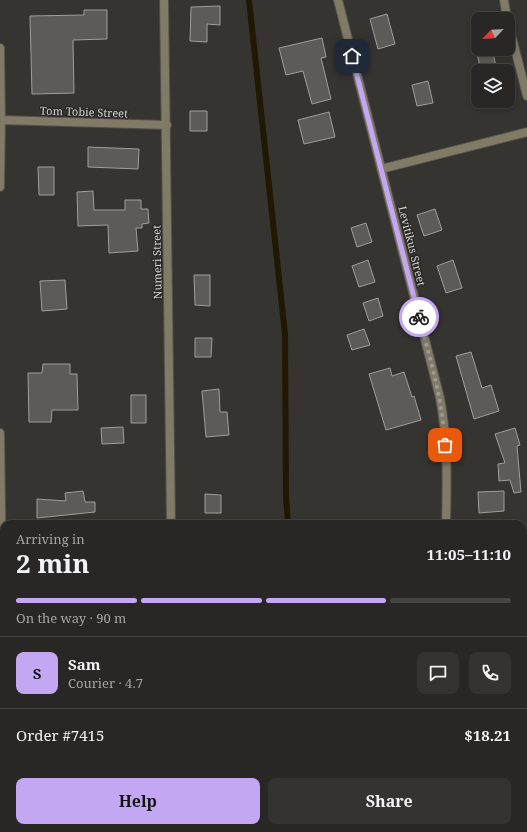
<!DOCTYPE html>
<meta charset="utf-8">
<style>
body{margin:0;font-family:"Noto Serif",serif;background:#343332;color:#f1f3f6;height:100vh;display:flex;flex-direction:column;font-size:15px;white-space:nowrap}
*{box-sizing:border-box;margin:0}
p{font-size:13px;color:#a5a5a7}
.icon{flex:none;width:22px;height:22px;fill:none;stroke:currentColor;stroke-width:2;stroke-linecap:round;stroke-linejoin:round}
.map{position:relative;flex:1;overflow:hidden}
.drawer{position:absolute;left:0px;top:520px;width:527px;height:312px;display:flex;flex-direction:column;background:#282725;border-radius:12px 12px 0 0;box-shadow:0 2px 6px #0003,0 0 0 1px #444442}
.drawer>*{flex:none}
.needle{width:26px;rotate:245deg}
.buttons{position:absolute;left:471px;top:12px;display:grid;gap:8px}
.buttons a{display:grid;place-items:center;width:44px;height:44px;border-radius:8px;background:#282725;box-shadow:0 2px 6px #0003,0 0 0 1px #444442;font-size:20px}
.pin{position:absolute;display:grid;place-items:center;width:34px;height:34px;color:#fff;margin:-17px;border-radius:8px;box-shadow:0 2px 6px #0006}
.courier{position:absolute;display:grid;place-items:center;width:40px;height:40px;margin:-20px;border:3px solid #c3a7f2;border-radius:50%;background:#fff;color:#222;box-shadow:0 1px 5px #0007}
.summary em{font-style:normal;font-weight:700}
.summary div{display:flex;flex-direction:column-reverse}
.summary{display:flex;align-items:center;justify-content:space-between;height:68px;padding:0 16px}
h1{font-size:26px;font-weight:700;line-height:30px}
.bar{display:grid;grid-template-columns:repeat(4,1fr);gap:6px 4px;align-content:center;height:48px;padding:0 16px}
.bar i{height:5px;border-radius:3px;background:#444442}
.bar .active{background:#c3a7f2}
.bar p{grid-column:span 4}
.line{display:flex;align-items:center;gap:10px;padding:0 16px;border-top:1px solid #444442}
.line div{flex:1}
.round{display:grid;place-items:center;flex:none;width:42px;height:42px;border-radius:8px;background:#343332}
.action{display:flex;gap:8px;margin-top:auto;padding:8px 16px}
.action a{flex:1;height:46px;border-radius:8px;background:#c3a7f2;color:#111;font-size:16px;font-weight:700;line-height:46px;text-align:center}
.action a+a{background:#343332;color:#f1f3f6}
.map>svg:first-child{display:block}
</style>
<div class="map">
<svg width="527" height="832" viewBox="0 0 527 832">
<rect width="100%" height="100%" fill="#353431"/>
<path fill="#61532a" d="M 278,828 L 318,828 L 318,832 L 278,832 Z"/>
<g fill="none" stroke-linecap="round" stroke-linejoin="round">
<path stroke="#201801" stroke-width="6" d="M 249,0 L 285,334 L 286,497 L 288,524
M 291,828 L 292,832"/>
</g>
<path fill="#5c5b57" stroke="#9f9e9a" d="M 220,6 L 220,25 L 207,24 L 207,42 L 190,41 L 191,7 Z
M 84,10 L 107,10 L 107,39 L 73,40 L 74,93 L 32,94 L 30,16 L 84,15 Z
M 387,14 L 395,44 L 378,49 L 370,19 Z
M 322,38 L 326,57 L 321,58 L 331,99 L 312,104 L 303,71 L 286,75 L 279,48 Z
M 476,49 L 492,49 L 497,71 L 481,71 Z
M 428,81 L 433,103 L 417,106 L 412,85 Z
M 190,111 L 207,111 L 207,131 L 190,131 Z
M 329,112 L 335,137 L 304,144 L 298,120 Z
M 88,147 L 139,149 L 138,169 L 88,167 Z
M 38,167 L 54,167 L 54,195 L 39,195 Z
M 93,191 L 94,210 L 125,210 L 125,200 L 141,200 L 141,209 L 148,209 L 149,223 L 142,224 L 142,228 L 136,228 L 138,251 L 109,253 L 108,225 L 78,226 L 77,192 Z
M 435,209 L 442,230 L 424,236 L 417,215 Z
M 366,223 L 372,242 L 357,247 L 351,228 Z
M 368,260 L 375,282 L 359,287 L 352,266 Z
M 453,260 L 462,288 L 446,293 L 437,266 Z
M 194,275 L 210,275 L 210,306 L 195,305 Z
M 65,280 L 67,309 L 42,311 L 40,281 Z
M 378,298 L 383,316 L 369,321 L 363,303 Z
M 364,329 L 370,345 L 352,350 L 347,335 Z
M 195,338 L 212,338 L 211,357 L 195,357 Z
M 471,352 L 482,388 L 491,385 L 499,411 L 474,419 L 456,356 Z
M 43,364 L 70,364 L 70,374 L 77,374 L 78,410 L 52,410 L 51,422 L 29,422 L 28,373 L 42,373 Z
M 390,368 L 392,376 L 404,372 L 412,397 L 414,396 L 421,420 L 386,430 L 369,374 Z
M 219,389 L 220,412 L 227,412 L 229,435 L 206,437 L 202,391 Z
M 131,395 L 146,395 L 146,423 L 131,423 Z
M 123,427 L 124,443 L 102,444 L 101,428 Z
M 515,428 L 520,445 L 517,446 L 521,492 L 514,493 L 510,480 L 499,481 L 498,464 L 505,463 L 495,434 Z
M 83,491 L 85,502 L 95,502 L 95,512 L 37,518 L 37,499 L 66,501 L 65,493 Z
M 504,491 L 504,511 L 479,513 L 478,492 Z
M 205,494 L 221,495 L 221,513 L 205,513 Z"/>
<g fill="none" stroke-linecap="round" stroke-linejoin="round">
<defs>
<path id="street" d="M 164,0 L 171,524
M 338,0 L 440,398 C 448,439 447,482 446,524
M 504,0 L 507,19
M 508,22 L 527,96
M 0,48 L 1,120 L 0,187
M 1,120 L 167,125
M 381,169 L 527,132
M 0,433 L 4,713
M 523,753 L 527,754
M 155,832 L 155,828
M 407,832 L 408,828"/>
</defs>
<use href="#street" stroke="#51504e" stroke-width="10"/>
<use href="#street" stroke="#817a66" stroke-width="8"/>
</g>
<g fill="none" stroke-linecap="round" stroke-linejoin="round">
<path stroke="#9c9b98" stroke-width="4" stroke-dasharray="0 7.2" d="M 419,317 C 430,359 443,401 445,445"/>
<path stroke="#c3a7f2" stroke-width="5" d="M 352,56 L 419,317"/>
</g>
<g text-anchor="middle" stroke-width="3" stroke-linejoin="round" paint-order="stroke">
<g font-size="11" fill="#d3d2d0" stroke="#2b2a27">
<text transform="translate(84 112) rotate(2)" y="4">Tom Tobie Street</text>
<text transform="translate(412 246) rotate(76)" y="4">Levitikus Street</text>
<text transform="translate(157 262) rotate(-91)" y="4">Numeri Street</text>
</g>
</g>
</svg>
<div class="buttons">
<a><svg class="needle" viewBox="-14 -14 28 28"><path d="M0-13l5 13h-10z" fill="#e53935"/><path d="M0 13l5-13h-10z" fill="#a5a5a7"/></svg></a>
<a><svg class="icon" aria-label="layers" viewBox="0 0 24 24"><path d="M12 4l9 5-9 5-9-5zM3 14l9 5 9-5"/></svg></a>
</div>
<div class="pin" style="left:445px;top:445px;background:#ea580c"><svg class="icon" aria-label="bag" viewBox="0 0 24 24"><path d="M5 8h14l-1 12H6zM9 8a3 3 0 0 1 6 0"/></svg></div>
<div class="pin" style="left:352px;top:56px;background:#1f2937"><svg class="icon" aria-label="home" viewBox="0 0 24 24"><path d="M3 11l9-7 9 7M6 9v11h12V9"/></svg></div>
<div class="courier" style="left:419px;top:317px"><svg class="icon" aria-label="bike" viewBox="0 0 24 24"><circle cx="6" cy="16" r="4"/><circle cx="18" cy="16" r="4"/><path d="M6 16l4-8h5l3 8M10 8l3 8H6M13 5h3"/></svg></div>
<section class="drawer">
<div class="summary"><div><h1>2 min</h1><p>Arriving in</p></div><em>11:05–11:10</em></div>
<div class="bar"><i class="active"></i><i class="active"></i><i class="active"></i><i></i><p>On the way · 90 m</p></div>
<div class="line" style="height:72px"><b class="round" style="background:#c3a7f2;color:#111">S</b><div><b>Sam</b><p>Courier · 4.7</p></div><a class="round"><svg class="icon" aria-label="chat" viewBox="0 0 24 24"><path d="M4 5h16v11H9l-5 4z"/></svg></a><a class="round"><svg class="icon" aria-label="phone" viewBox="0 0 24 24"><path d="M5 4h4l2 5-3 2q2 4 5 5l2-3 5 2v4C11 20 4 13 5 4z"/></svg></a></div>
<div class="line" style="height:52px"><div>Order #7415</div><b>$18.21</b></div>
<div class="action"><a>Help</a><a>Share</a></div>
</section>
</div>
